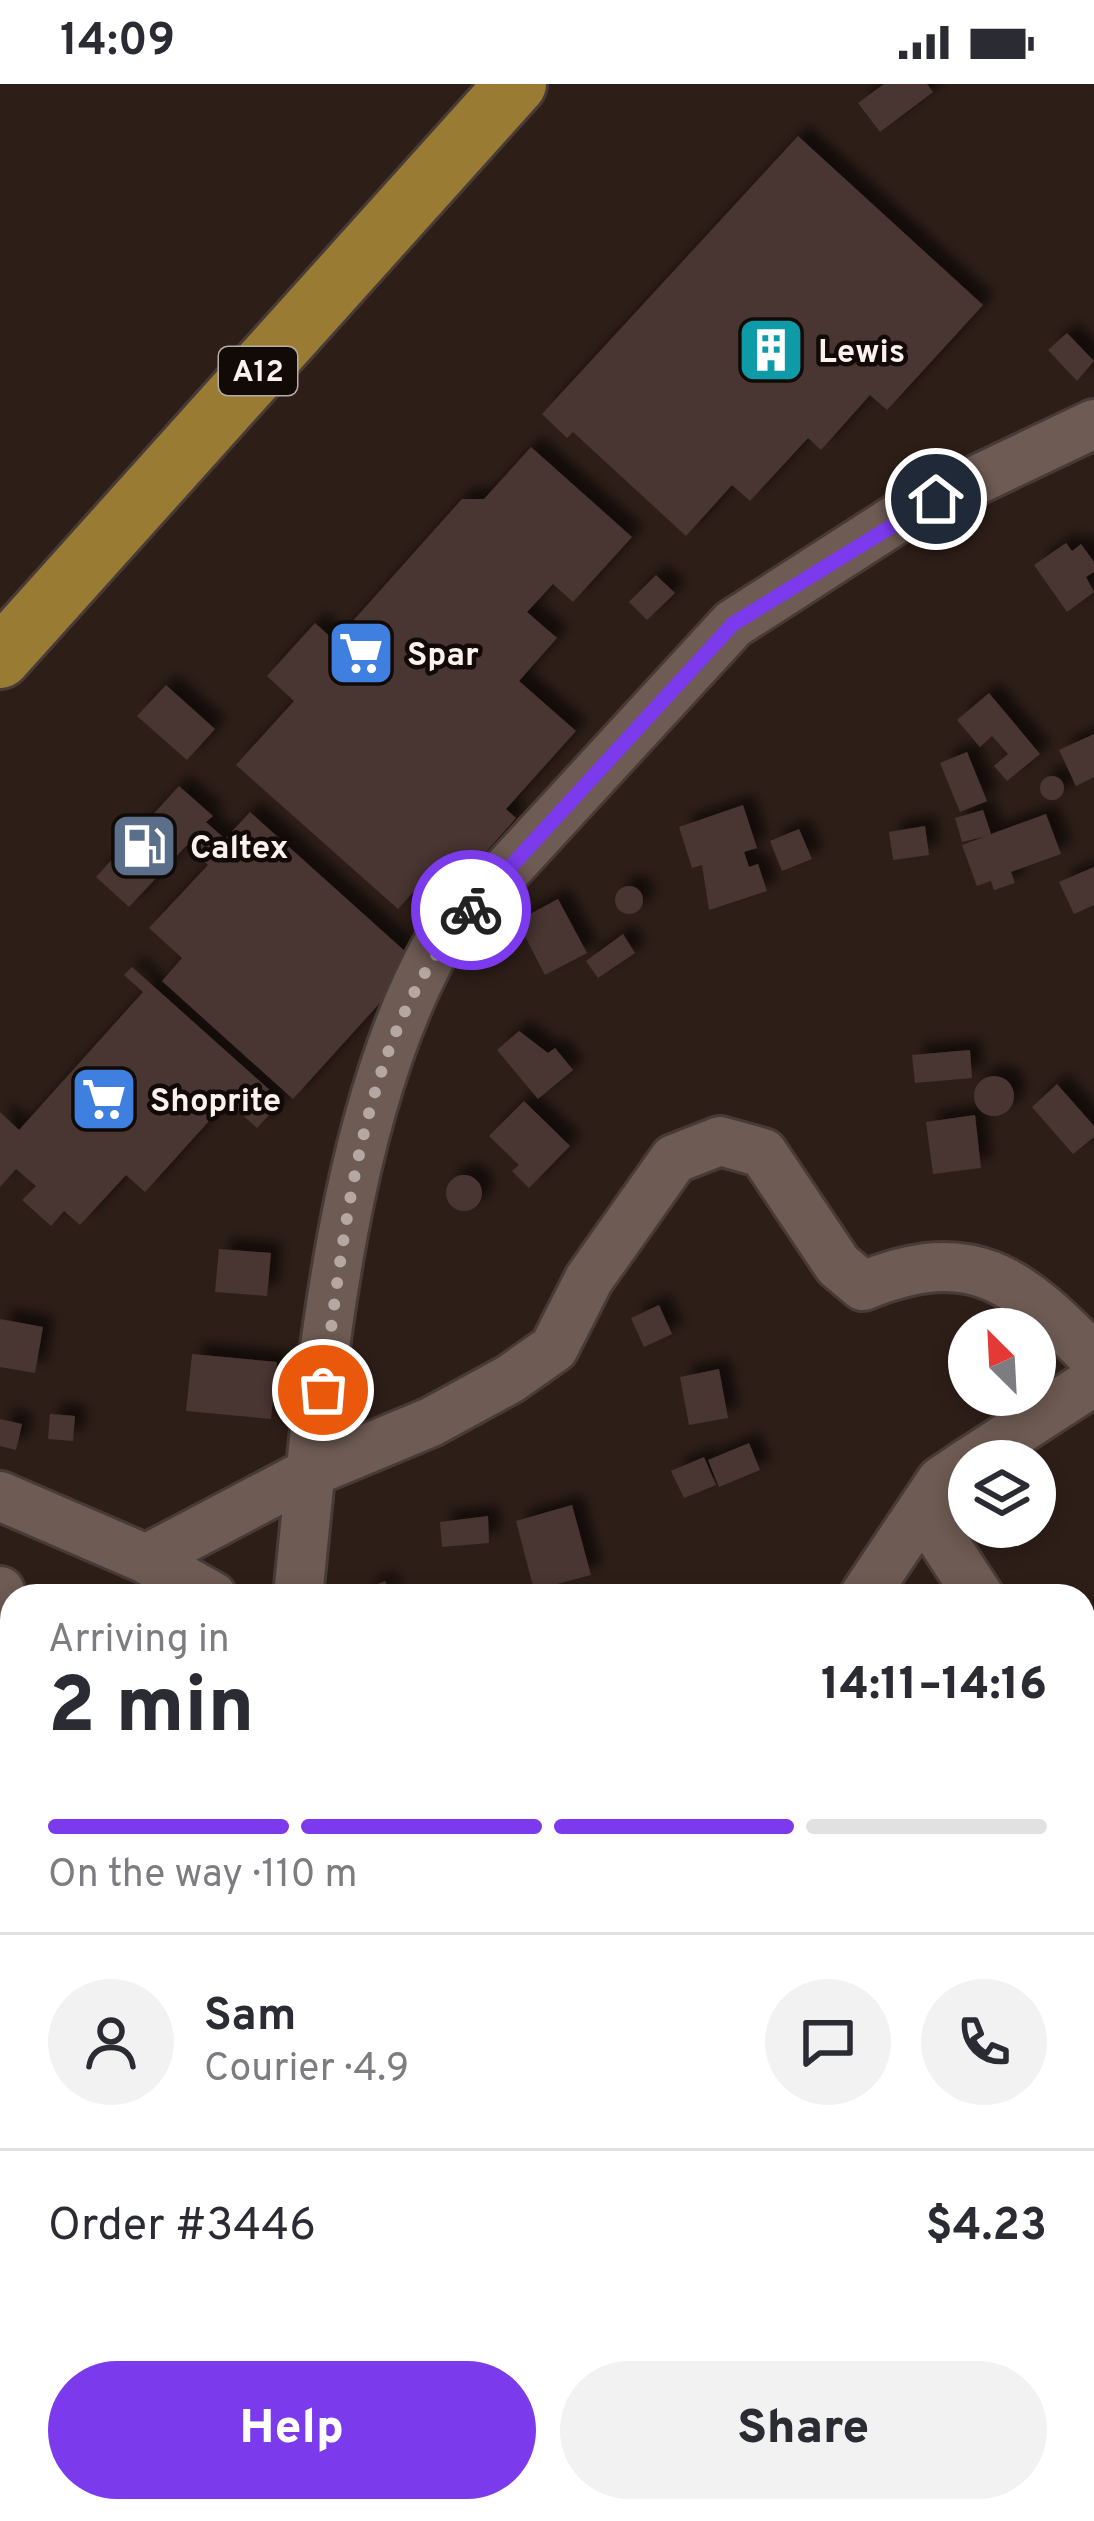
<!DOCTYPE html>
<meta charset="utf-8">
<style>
body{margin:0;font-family:Overpass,sans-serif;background:#f2f2f3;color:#2b2b33;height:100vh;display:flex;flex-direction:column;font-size:45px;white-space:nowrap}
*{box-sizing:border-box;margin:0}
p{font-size:39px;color:#7c7c81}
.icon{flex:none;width:66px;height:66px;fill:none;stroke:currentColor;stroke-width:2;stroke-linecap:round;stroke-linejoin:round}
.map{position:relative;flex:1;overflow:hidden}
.panel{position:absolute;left:0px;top:1500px;width:1095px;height:939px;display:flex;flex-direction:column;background:#fff;border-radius:36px 36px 0 0;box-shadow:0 6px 18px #0003}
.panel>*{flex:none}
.needle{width:78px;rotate:336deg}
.fabs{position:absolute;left:948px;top:1224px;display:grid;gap:24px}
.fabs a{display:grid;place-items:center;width:108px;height:108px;border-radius:50%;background:#fff;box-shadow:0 6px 18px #0003;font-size:60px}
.pin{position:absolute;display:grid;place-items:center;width:102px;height:102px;color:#fff;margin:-51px;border:6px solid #fff;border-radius:50%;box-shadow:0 3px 12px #0007}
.courier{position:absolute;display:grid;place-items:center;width:120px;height:120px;margin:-60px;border:9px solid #7c3aed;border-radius:50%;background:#fff;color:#222;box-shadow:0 3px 15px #0007}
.headline em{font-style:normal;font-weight:800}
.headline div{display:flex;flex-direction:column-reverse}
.headline{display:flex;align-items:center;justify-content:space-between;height:204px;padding:0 48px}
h1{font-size:78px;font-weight:800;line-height:90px}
.bar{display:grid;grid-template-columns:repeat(4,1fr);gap:18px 12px;align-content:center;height:144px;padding:0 48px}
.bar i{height:15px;border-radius:9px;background:#e1e1e2}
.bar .current{background:#7c3aed}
.bar p{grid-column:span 4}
.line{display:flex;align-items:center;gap:30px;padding:0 48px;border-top:3px solid #e1e1e2}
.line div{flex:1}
.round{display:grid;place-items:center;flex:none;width:126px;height:126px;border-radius:63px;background:#f2f2f3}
.cta{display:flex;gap:24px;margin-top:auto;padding:24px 48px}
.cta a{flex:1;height:138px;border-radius:72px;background:#7c3aed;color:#fff;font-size:48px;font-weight:800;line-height:138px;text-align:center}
.cta a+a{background:#f2f2f3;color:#2b2b33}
.status{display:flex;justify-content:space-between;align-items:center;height:84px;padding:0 60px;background:#fff;direction:ltr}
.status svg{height:33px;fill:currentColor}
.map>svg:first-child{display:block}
</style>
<div class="status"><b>14:09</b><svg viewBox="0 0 49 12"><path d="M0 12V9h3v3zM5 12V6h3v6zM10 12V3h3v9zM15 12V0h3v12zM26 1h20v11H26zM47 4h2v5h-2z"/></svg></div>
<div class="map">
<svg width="1094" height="2437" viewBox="0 0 1094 2437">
<defs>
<filter id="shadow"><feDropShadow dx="11" dy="-11" stdDeviation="6" flood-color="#0009"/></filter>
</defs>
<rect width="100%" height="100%" fill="#2e1e18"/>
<path fill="#483630" filter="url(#shadow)" d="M 884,0 L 927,0 L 933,8 L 880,48 L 858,19 Z
M 798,52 L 983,221 L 887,326 L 870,311 L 821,366 L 808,354 L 750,417 L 732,401 L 686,452 L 573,348 L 567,354 L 542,330 Z
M 1067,249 L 1094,277 L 1077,297 L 1048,266 Z
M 531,363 L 632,453 L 573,518 L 553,500 L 527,528 L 557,554 L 519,597 L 576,647 L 506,725 L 516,734 L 456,802 L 435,784 L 398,825 L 236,681 L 294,617 L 267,592 L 315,539 L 335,557 L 462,415 L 484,415 Z
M 1066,459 L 1072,467 L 1081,460 L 1094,478 L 1094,488 L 1086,493 L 1094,508 L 1067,528 L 1034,481 Z
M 656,491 L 675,509 L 647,536 L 629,518 Z
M 166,601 L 215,645 L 187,676 L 137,632 Z
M 989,609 L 1040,670 L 1007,697 L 994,682 L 1008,670 L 992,652 L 980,663 L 957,636 Z
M 1094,650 L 1094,693 L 1076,702 L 1059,666 Z
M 967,668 L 987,717 L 960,728 L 940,679 Z
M1040 704a12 12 0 1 1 24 0a12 12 0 1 1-24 0Z
M 179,702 L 213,732 L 206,738 L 225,755 L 250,728 L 417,878 L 293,1015 L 162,897 L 182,874 L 149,844 L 208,781 L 187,761 L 129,823 L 96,793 Z
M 743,721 L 757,764 L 744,768 L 749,783 L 758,780 L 767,807 L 709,826 L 702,781 L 692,784 L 679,743 Z
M 983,726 L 991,750 L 1046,730 L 1061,770 L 1011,788 L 1015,799 L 994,806 L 991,797 L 977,802 L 962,761 L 984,753 L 962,758 L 955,734 Z
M 925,742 L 929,771 L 893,776 L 889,748 Z
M 799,745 L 812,775 L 782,787 L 770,757 Z
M 1094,783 L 1094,821 L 1074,830 L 1059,798 Z
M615 816a14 14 0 1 1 28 0a14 14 0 1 1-28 0Z
M 558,815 L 587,869 L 545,891 L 517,837 Z
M 623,850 L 635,869 L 598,894 L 586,877 Z
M 132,883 L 282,1017 L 257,1044 L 227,1017 L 145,1108 L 126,1091 L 80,1141 L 64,1127 L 51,1142 L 22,1116 L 36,1102 L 16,1085 L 0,1103 L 0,1028 L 19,1046 L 143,908 L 124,891 Z
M 519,947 L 548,969 L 555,964 L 573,986 L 538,1015 L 497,966 Z
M 970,966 L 972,994 L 915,999 L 912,971 Z
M974 1012a20 20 0 1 1 40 0a20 20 0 1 1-40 0Z
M 1057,1000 L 1094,1042 L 1094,1053 L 1073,1070 L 1032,1023 Z
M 524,1017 L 570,1062 L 529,1104 L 512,1087 L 519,1081 L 489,1052 Z
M 975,1031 L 981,1084 L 933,1090 L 926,1038 Z
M446 1109a18 18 0 1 1 36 0a18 18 0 1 1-36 0Z
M 219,1165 L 271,1169 L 267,1212 L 215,1208 Z
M 659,1221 L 672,1250 L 644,1263 L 631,1234 Z
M 0,1235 L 43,1243 L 35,1289 L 0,1283 Z
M 192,1270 L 277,1278 L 271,1335 L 186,1327 Z
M 719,1285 L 728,1334 L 689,1341 L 680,1293 Z
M 50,1330 L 75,1332 L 73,1357 L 48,1355 Z
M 0,1335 L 22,1340 L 16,1366 L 0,1362 Z
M 749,1359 L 760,1386 L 719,1403 L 708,1376 Z
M 704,1373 L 716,1401 L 684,1414 L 671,1387 Z
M 572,1421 L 591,1491 L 534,1506 L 516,1437 Z
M 488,1432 L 489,1459 L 442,1463 L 440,1438 Z
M 385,1497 L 391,1512 L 365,1512 L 363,1506 Z
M 1083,1762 L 1094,1774 L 1094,1842 L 1083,1852 Z"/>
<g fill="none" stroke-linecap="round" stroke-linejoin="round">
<defs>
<path id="minor" d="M 971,1377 L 1094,1297
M 0,1412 L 146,1475 L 212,1512
M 922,1425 L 979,1512
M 146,1475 L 311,1388 L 431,1338 L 510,1295 L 554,1264 L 589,1195 L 674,1075 L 720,1057 L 763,1069 L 838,1181 L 863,1202 C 973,1157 1018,1196 1094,1274
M 0,1507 L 12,1599
M 298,1512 C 319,1310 337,1041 436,863 L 733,540 L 901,432 L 1094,340
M 864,1512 L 941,1397 L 969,1378
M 1083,1671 L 1094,1687
M 1083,2040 L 1094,2049
M 1083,2209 L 1094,2216
M 0,2336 L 12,2287
M 0,2393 L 12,2415
M 406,2427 L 408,2437"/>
<path id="major" d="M 0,574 L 516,0"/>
</defs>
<use href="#minor" stroke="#483b37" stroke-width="54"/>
<use href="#major" stroke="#483b37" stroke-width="66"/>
<use href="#minor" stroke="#6e5b53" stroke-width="48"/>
<use href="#major" stroke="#9a7b33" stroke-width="60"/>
</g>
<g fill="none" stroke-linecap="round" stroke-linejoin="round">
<path stroke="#b5a7a2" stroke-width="12" stroke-dasharray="0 21.6" d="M 323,1306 C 345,1147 359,948 471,826"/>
<path stroke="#7c3aed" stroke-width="15" d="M 471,826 L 733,540 L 936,415"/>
</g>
<defs>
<symbol id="building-square" viewBox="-11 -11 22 22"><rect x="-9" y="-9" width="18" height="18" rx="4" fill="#0f9aa8" stroke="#110a07"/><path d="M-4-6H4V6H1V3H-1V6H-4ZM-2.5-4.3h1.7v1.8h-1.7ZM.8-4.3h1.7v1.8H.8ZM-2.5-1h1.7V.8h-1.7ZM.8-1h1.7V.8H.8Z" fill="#fff"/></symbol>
<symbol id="supermarket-square" viewBox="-11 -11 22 22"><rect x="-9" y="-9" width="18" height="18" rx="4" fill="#3f7fe0" stroke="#110a07"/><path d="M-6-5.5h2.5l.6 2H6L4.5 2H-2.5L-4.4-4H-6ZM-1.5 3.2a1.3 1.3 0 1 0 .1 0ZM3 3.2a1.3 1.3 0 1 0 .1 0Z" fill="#fff"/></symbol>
<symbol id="fuel-square" viewBox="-11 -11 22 22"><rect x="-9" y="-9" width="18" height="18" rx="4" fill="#5c6f8a" stroke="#110a07"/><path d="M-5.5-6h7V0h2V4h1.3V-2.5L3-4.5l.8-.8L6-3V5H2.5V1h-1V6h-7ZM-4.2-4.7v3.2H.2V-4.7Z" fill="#fff"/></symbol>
</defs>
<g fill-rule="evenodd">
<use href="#building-square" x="733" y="228" width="76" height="76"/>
<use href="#supermarket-square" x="323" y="531" width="76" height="76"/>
<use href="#fuel-square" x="106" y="724" width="76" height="76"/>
<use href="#supermarket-square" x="66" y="977" width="76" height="76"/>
</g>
<g text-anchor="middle" stroke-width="9" stroke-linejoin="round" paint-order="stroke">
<rect fill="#110a07" stroke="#b6aca8" stroke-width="3" x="219" y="263" width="78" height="48" rx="9"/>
<g font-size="30" font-weight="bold" fill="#fdf1ed">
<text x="258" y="297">A12</text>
</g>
<g font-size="33" font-weight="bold" fill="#fdf1ed" stroke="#110a07" text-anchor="start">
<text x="818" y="278">Lewis</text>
<text x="407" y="581">Spar</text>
<text x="190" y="774">Caltex</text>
<text x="150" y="1027">Shoprite</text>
</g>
</g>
</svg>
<div class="fabs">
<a><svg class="needle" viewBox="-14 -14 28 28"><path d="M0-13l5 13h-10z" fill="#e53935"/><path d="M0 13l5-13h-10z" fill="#7c7c81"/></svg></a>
<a><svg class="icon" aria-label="layers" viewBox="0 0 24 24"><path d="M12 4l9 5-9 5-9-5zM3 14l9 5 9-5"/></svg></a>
</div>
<div class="pin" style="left:323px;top:1306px;background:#ea580c"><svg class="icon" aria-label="bag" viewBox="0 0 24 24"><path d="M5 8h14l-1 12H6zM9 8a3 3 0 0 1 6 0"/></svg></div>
<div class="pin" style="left:936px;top:415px;background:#1f2937"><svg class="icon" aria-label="home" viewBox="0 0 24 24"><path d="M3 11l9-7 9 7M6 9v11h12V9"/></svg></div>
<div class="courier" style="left:471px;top:826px"><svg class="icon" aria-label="bike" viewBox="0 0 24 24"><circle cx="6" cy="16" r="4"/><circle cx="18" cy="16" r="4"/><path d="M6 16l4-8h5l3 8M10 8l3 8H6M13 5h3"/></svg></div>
<section class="panel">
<div class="headline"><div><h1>2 min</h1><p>Arriving in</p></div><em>14:11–14:16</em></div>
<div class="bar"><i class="current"></i><i class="current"></i><i class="current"></i><i></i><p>On the way · 110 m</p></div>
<div class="line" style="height:216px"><a class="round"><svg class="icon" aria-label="person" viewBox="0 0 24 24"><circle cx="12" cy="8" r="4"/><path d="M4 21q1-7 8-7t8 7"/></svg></a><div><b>Sam</b><p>Courier · 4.9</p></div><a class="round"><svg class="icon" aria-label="chat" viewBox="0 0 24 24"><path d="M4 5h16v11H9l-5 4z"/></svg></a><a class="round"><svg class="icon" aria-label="phone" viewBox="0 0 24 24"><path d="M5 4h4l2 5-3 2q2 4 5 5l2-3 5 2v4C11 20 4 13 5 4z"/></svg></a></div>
<div class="line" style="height:156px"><div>Order #3446</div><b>$4.23</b></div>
<div class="cta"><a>Help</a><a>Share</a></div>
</section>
</div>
